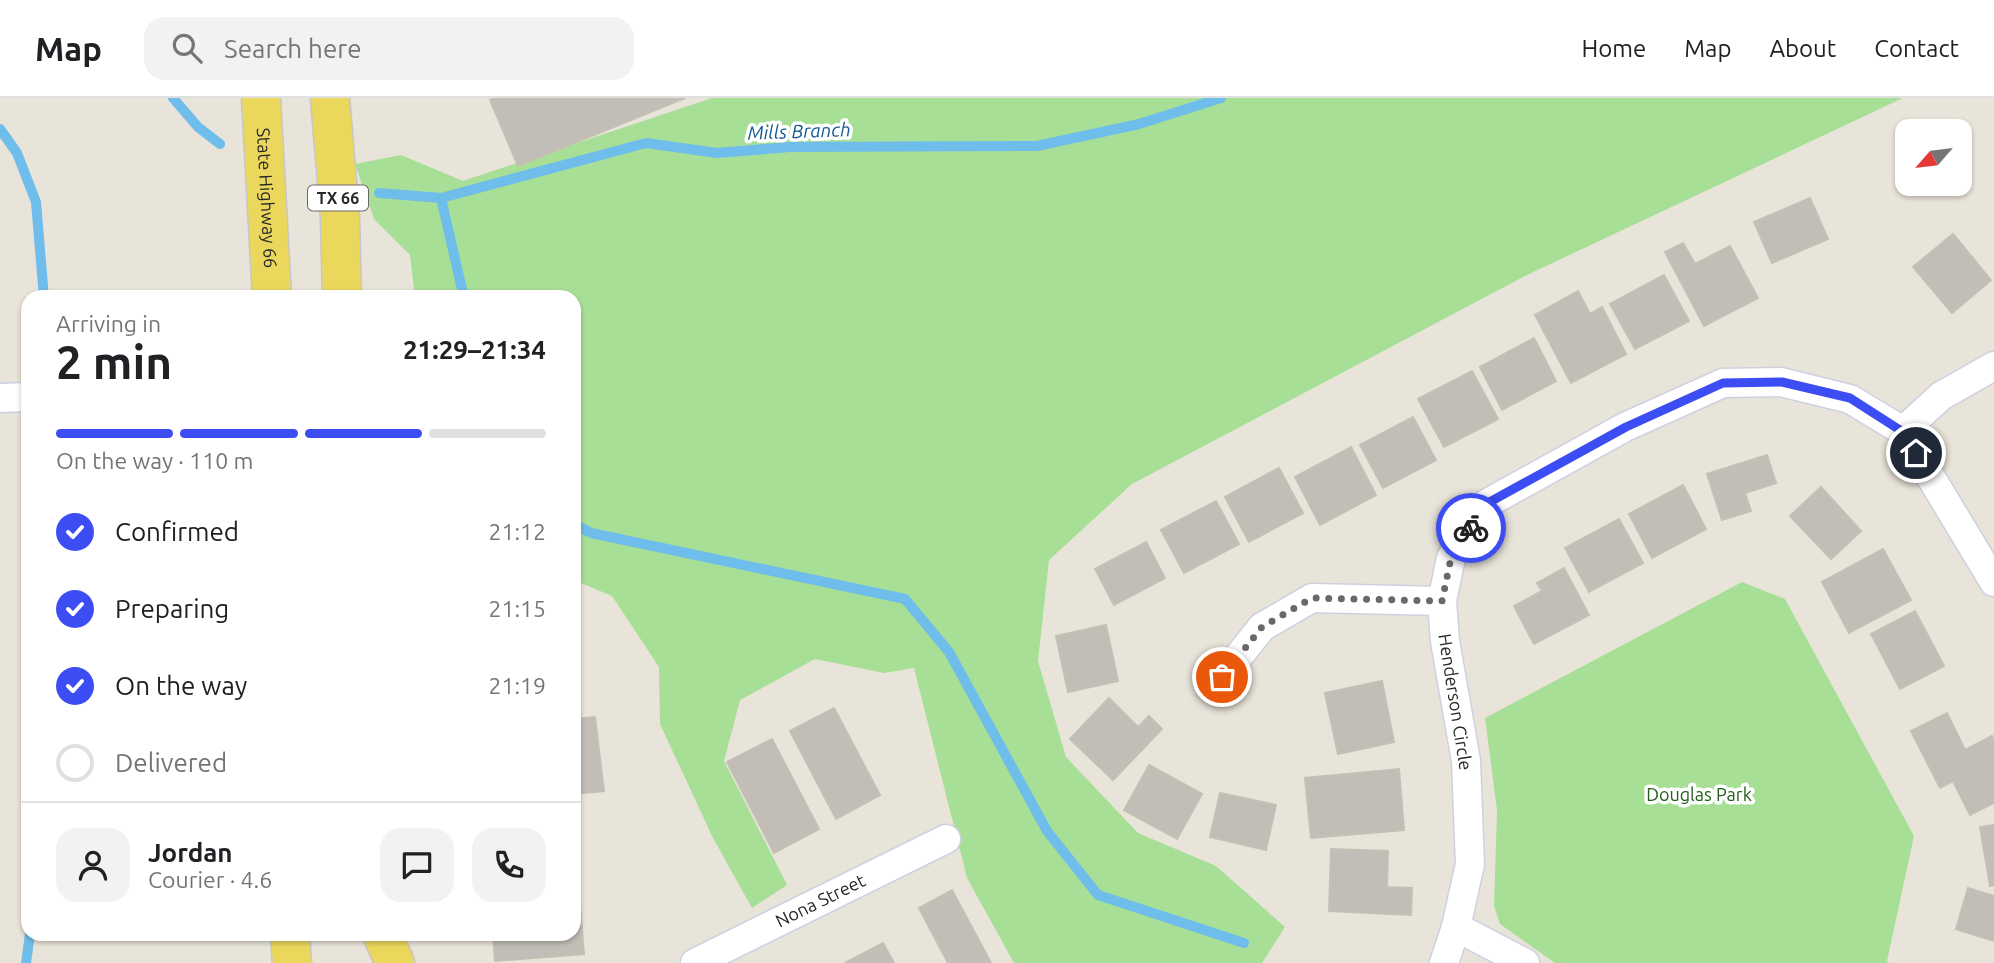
<!DOCTYPE html>
<meta charset="utf-8">
<style>
body{margin:0;font-family:Ubuntu,sans-serif;background:#f2f2f2;color:#202124;height:100vh;display:flex;flex-direction:column;font-size:26px;white-space:nowrap}
*{box-sizing:border-box;margin:0}
p{font-size:23px;color:#757577}
.icon{flex:none;width:38px;height:38px;fill:none;stroke:currentColor;stroke-width:2;stroke-linecap:round;stroke-linejoin:round}
.map{position:relative;flex:1;overflow:hidden}
.side{position:absolute;left:21px;top:192px;width:560px;height:651px;display:flex;flex-direction:column;background:#fff;border-radius:21px;box-shadow:0 2px 5px #0004}
.side>*{flex:none}
.needle{width:46px;rotate:242deg}
.controls{position:absolute;left:1895px;top:21px;display:grid;gap:14px}
.controls a{display:grid;place-items:center;width:77px;height:77px;border-radius:14px;background:#fff;box-shadow:0 2px 5px #0004;font-size:35px}
.pin{position:absolute;display:grid;place-items:center;width:60px;height:60px;color:#fff;margin:-30px;border:4px solid #fff;border-radius:50%;box-shadow:0 2px 7px #0007}
.courier{position:absolute;display:grid;place-items:center;width:70px;height:70px;margin:-35px;border:5px solid #3c4df3;border-radius:50%;background:#fff;color:#222;box-shadow:0 2px 9px #0007}
.overview em{font-style:normal;font-weight:700}
.overview div{display:flex;flex-direction:column-reverse}
.overview{display:flex;align-items:center;justify-content:space-between;height:119px;padding:0 35px}
h1{font-size:46px;font-weight:700;line-height:52px}
.bar{display:grid;grid-template-columns:repeat(4,1fr);gap:10px 7px;align-content:center;height:84px;padding:0 35px}
.bar i{height:9px;border-radius:5px;background:#e0e0e0}
.bar .selected{background:#3c4df3}
.bar p{grid-column:span 4}
.line{display:flex;align-items:center;gap:18px;padding:0 35px;border-top:2px solid #e0e0e0}
.line div{flex:1}
.round{display:grid;place-items:center;flex:none;width:74px;height:74px;border-radius:21px;background:#f2f2f2}
ol{padding:0 35px;list-style:none}
li{display:flex;align-items:center;gap:21px;height:77px}
li p{margin-inline-start:auto}
li .icon{padding:7px;border-radius:50%;background:#3c4df3;color:#fff;stroke-width:4}
li:last-child{color:#757577}
li i{width:38px;height:38px;border:4px solid #e0e0e0;border-radius:50%}
header{display:flex;align-items:center;gap:42px;box-sizing:border-box;height:98px;padding:0 35px;background:#fff;border-bottom:2px solid #e0e0e0}
header strong{font-size:33px}
nav{display:flex;gap:38px;margin-inline-start:auto;font-size:24px}
.search{width:490px;height:63px;background:#f2f2f2;display:flex;align-items:center;gap:18px;box-sizing:border-box;padding:0 24px;border-radius:21px;color:#757577;font-size:26px}
.map>svg:first-child{display:block}
</style>
<header>
<strong>Map</strong>
<div class="search"><svg class="icon" aria-label="search" viewBox="0 0 24 24"><circle cx="10" cy="10" r="6"/><path d="M15 15l6 6"/></svg>Search here</div>
<nav><a>Home</a><a>Map</a><a>About</a><a>Contact</a></nav>
</header>
<div class="map">
<svg width="1994" height="865" viewBox="0 0 1994 865">
<rect width="100%" height="100%" fill="#e9e4d9"/>
<path fill="#a8df96" d="M 712,0 L 1903,0 L 1529,176 L 1132,386 L 1049,462 L 1038,563 L 1066,659 L 1138,735 L 1216,768 L 1285,829 L 1262,865 L 1014,865 L 967,780 L 914,570 L 884,575 L 815,561 L 740,602 L 724,663 L 787,787 L 752,810 L 713,740 L 660,626 L 659,569 L 612,498 L 574,482 L 574,200 L 415,199 L 410,157 L 374,121 L 355,66 L 401,57 L 463,83 Z
M 1742,484 L 1785,501 L 1914,738 L 1887,863 L 1889,865 L 1555,865 L 1500,826 L 1494,808 L 1497,712 L 1485,620 Z"/>
<g fill="none" stroke-linecap="round" stroke-linejoin="round">
<path stroke="#6ebdea" stroke-width="10" d="M 173,0 L 198,29 L 220,46
M 0,31 L 17,55 L 36,104 L 44,200
M 379,95 L 441,100 L 646,45 L 717,55 L 790,49 L 1037,48 L 1139,26 L 1221,0
M 441,100 L 464,200
M 574,426 L 591,435 L 905,501 L 949,554 L 1047,733 L 1098,797 L 1244,845
M 26,865 L 30,836"/>
</g>
<path fill="#c2bdb6" stroke="#c4c0b3" stroke-width="2" d="M 494,0 L 685,0 L 518,68 L 490,2 Z
M 1810,100 L 1828,141 L 1772,165 L 1754,124 Z
M 1953,136 L 1991,182 L 1952,215 L 1913,169 Z
M 1683,145 L 1695,166 L 1730,148 L 1758,200 L 1704,228 L 1665,154 Z
M 1664,177 L 1689,223 L 1635,251 L 1610,206 Z
M 1578,193 L 1590,216 L 1602,209 L 1626,256 L 1571,285 L 1535,217 Z
M 1534,240 L 1556,283 L 1502,312 L 1480,269 Z
M 1472,273 L 1498,321 L 1444,349 L 1418,301 Z
M 1413,319 L 1436,362 L 1383,390 L 1360,347 Z
M 1351,349 L 1376,397 L 1320,427 L 1295,379 Z
M 1767,357 L 1776,385 L 1745,395 L 1751,413 L 1722,422 L 1707,376 Z
M 1279,370 L 1303,415 L 1249,444 L 1225,399 Z
M 1683,387 L 1706,431 L 1652,460 L 1629,416 Z
M 1821,389 L 1861,433 L 1831,461 L 1790,418 Z
M 1216,403 L 1239,446 L 1184,475 L 1161,432 Z
M 1619,421 L 1643,465 L 1589,494 L 1565,450 Z
M 1146,444 L 1165,480 L 1114,507 L 1095,471 Z
M 1883,451 L 1911,502 L 1849,535 L 1822,484 Z
M 1564,470 L 1589,517 L 1534,546 L 1514,508 L 1542,493 L 1537,485 Z
M 1915,513 L 1944,568 L 1900,591 L 1871,536 Z
M 1106,527 L 1118,583 L 1068,594 L 1056,538 Z
M 1382,583 L 1394,644 L 1338,656 L 1325,595 Z
M 1109,600 L 1138,629 L 1149,618 L 1162,631 L 1113,682 L 1070,641 Z
M 834,610 L 880,697 L 836,721 L 790,633 Z
M 1947,615 L 1965,652 L 1992,638 L 1994,643 L 1994,705 L 1970,717 L 1953,683 L 1940,690 L 1911,633 Z
M 595,619 L 604,693 L 574,696 L 574,621 Z
M 772,641 L 819,731 L 774,755 L 727,664 Z
M 1149,667 L 1202,696 L 1177,741 L 1124,712 Z
M 1399,671 L 1404,732 L 1311,740 L 1305,680 Z
M 1220,695 L 1276,707 L 1266,752 L 1210,739 Z
M 1994,727 L 1994,787 L 1990,788 L 1980,729 Z
M 1331,751 L 1388,753 L 1387,789 L 1412,790 L 1411,817 L 1329,813 Z
M 574,758 L 576,758 L 584,856 L 495,863 L 493,836 L 574,836 Z
M 1968,790 L 1994,798 L 1994,843 L 1956,831 Z
M 952,792 L 991,865 L 948,865 L 919,810 Z
M 883,845 L 894,865 L 845,865 Z"/>
<g fill="none" stroke-linecap="round" stroke-linejoin="round">
<defs>
<g id="street">
<path d="M 0,300 L 28,299"/>
<path d="M 1903,333 L 1941,298 L 1994,268"/>
<path d="M 1222,579 L 1262,529 L 1312,500 L 1442,503"/>
<path d="M 1456,829 L 1525,865"/>
<path id="s1" d="M 695,865 L 946,741"/>
<path d="M 1444,865 L 1456,829 L 1470,766 L 1466,663 L 1445,543 L 1442,503 L 1451,460 L 1486,406 L 1625,329 L 1723,285 L 1781,284 L 1850,301 L 1903,333 L 1994,484"/>
</g>
<g id="primary">
<path id="s2" d="M 261,0 L 272,200"/>
<path d="M 330,0 L 340,119 L 342,200"/>
<path d="M 290,836 L 292,865"/>
<path d="M 382,836 L 395,865"/>
</g>
</defs>
<use href="#street" stroke="#ced0e0" stroke-width="31"/>
<use href="#primary" stroke="#c7c7c7" stroke-width="41"/>
<use href="#street" stroke="#fff" stroke-width="28"/>
<use href="#primary" stroke="#ebd75c" stroke-width="38"/>
</g>
<g fill="none" stroke-linecap="round" stroke-linejoin="round">
<path stroke="#6b6965" stroke-width="7" stroke-dasharray="0 12.6" d="M 1222,579 L 1262,529 L 1312,500 L 1442,503 L 1451,460 L 1471,430"/>
<path stroke="#3c4df3" stroke-width="9" d="M 1471,430 L 1486,406 L 1626,329 L 1723,285 L 1782,284 L 1850,300 L 1903,334 L 1916,355"/>
</g>
<g text-anchor="middle" stroke-width="7" stroke-linejoin="round" paint-order="stroke">
<rect fill="#fff" stroke="#686868" stroke-width="2" x="308" y="87.5" width="60" height="25" rx="5"/>
<g font-size="16" font-weight="bold" fill="#272727">
<text x="338" y="106">TX 66</text>
</g>
<g font-size="18" fill="#272727" stroke="#fff">
<text dy="6" stroke="none"><textPath href="#s2" startOffset="100">State Highway 66</textPath></text>
<text transform="translate(1455 604) rotate(81)" y="6">Henderson Circle</text>
<text dy="6" stroke="none"><textPath href="#s1" startOffset="140">Nona Street</textPath></text>
</g>
<g font-size="18" fill="#23601b" stroke="#fff">
<text x="1699" y="703">Douglas Park</text>
</g>
<g font-size="19" font-style="italic" fill="#115991" stroke="#fff">
<text transform="translate(799 33) rotate(-2)" y="7">Mills Branch</text>
</g>
</g>
</svg>
<div class="controls">
<a><svg class="needle" viewBox="-14 -14 28 28"><path d="M0-13l5 13h-10z" fill="#e53935"/><path d="M0 13l5-13h-10z" fill="#757577"/></svg></a>
</div>
<div class="pin" style="left:1222px;top:579px;background:#ea580c"><svg class="icon" aria-label="bag" viewBox="0 0 24 24"><path d="M5 8h14l-1 12H6zM9 8a3 3 0 0 1 6 0"/></svg></div>
<div class="pin" style="left:1916px;top:355px;background:#1f2937"><svg class="icon" aria-label="home" viewBox="0 0 24 24"><path d="M3 11l9-7 9 7M6 9v11h12V9"/></svg></div>
<div class="courier" style="left:1471px;top:430px"><svg class="icon" aria-label="bike" viewBox="0 0 24 24"><circle cx="6" cy="16" r="4"/><circle cx="18" cy="16" r="4"/><path d="M6 16l4-8h5l3 8M10 8l3 8H6M13 5h3"/></svg></div>
<section class="side">
<div class="overview"><div><h1>2 min</h1><p>Arriving in</p></div><em>21:29–21:34</em></div>
<div class="bar"><i class="selected"></i><i class="selected"></i><i class="selected"></i><i></i><p>On the way · 110 m</p></div>
<ol>
<li><svg class="icon" aria-label="check" viewBox="0 0 24 24"><path d="M5 12l5 5 9-10"/></svg>Confirmed<p>21:12</p></li>
<li><svg class="icon" aria-label="check" viewBox="0 0 24 24"><path d="M5 12l5 5 9-10"/></svg>Preparing<p>21:15</p></li>
<li><svg class="icon" aria-label="check" viewBox="0 0 24 24"><path d="M5 12l5 5 9-10"/></svg>On the way<p>21:19</p></li>
<li><i></i>Delivered</li>
</ol>
<div class="line" style="height:126px"><a class="round"><svg class="icon" aria-label="person" viewBox="0 0 24 24"><circle cx="12" cy="8" r="4"/><path d="M4 21q1-7 8-7t8 7"/></svg></a><div><b>Jordan</b><p>Courier · 4.6</p></div><a class="round"><svg class="icon" aria-label="chat" viewBox="0 0 24 24"><path d="M4 5h16v11H9l-5 4z"/></svg></a><a class="round"><svg class="icon" aria-label="phone" viewBox="0 0 24 24"><path d="M5 4h4l2 5-3 2q2 4 5 5l2-3 5 2v4C11 20 4 13 5 4z"/></svg></a></div>
</section>
</div>
